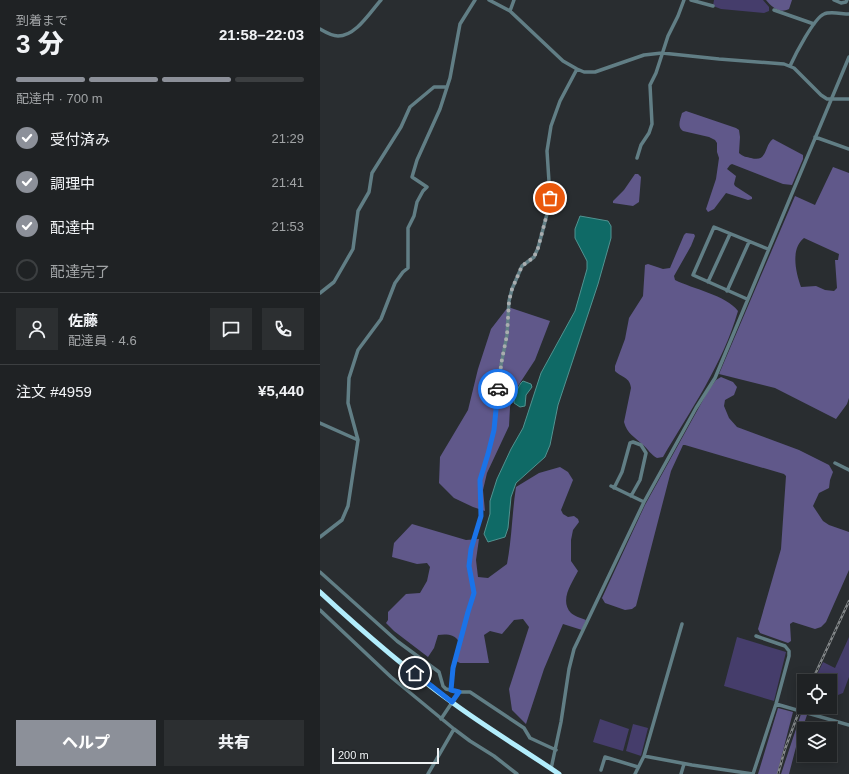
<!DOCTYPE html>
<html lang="ja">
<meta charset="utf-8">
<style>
body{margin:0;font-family:Helvetica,"Noto Sans JP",sans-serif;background:#2c2f31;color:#f1f3f6;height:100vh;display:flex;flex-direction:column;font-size:15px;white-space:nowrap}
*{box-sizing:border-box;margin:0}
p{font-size:13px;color:#a1a4a6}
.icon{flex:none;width:22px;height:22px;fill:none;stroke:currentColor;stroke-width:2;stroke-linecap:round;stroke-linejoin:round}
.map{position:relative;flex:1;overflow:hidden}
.drawer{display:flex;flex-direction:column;background:#1f2224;width:320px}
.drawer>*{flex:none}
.tools{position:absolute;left:477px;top:674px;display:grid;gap:8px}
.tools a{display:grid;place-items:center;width:40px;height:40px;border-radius:0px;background:#1f2224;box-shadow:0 2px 10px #0003,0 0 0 1px #3c3f41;font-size:20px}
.scale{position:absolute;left:12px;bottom:10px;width:107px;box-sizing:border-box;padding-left:4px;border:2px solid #eff2f4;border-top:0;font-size:11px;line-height:14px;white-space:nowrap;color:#eff2f4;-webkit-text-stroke:3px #1f2326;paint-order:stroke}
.pin{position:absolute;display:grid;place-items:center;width:34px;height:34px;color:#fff;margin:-17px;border:2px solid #fff;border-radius:50%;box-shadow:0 1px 4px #0007}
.courier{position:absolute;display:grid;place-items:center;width:40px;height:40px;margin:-20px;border:3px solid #1a73e8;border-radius:50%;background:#fff;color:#222;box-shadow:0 1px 5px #0007}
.summary em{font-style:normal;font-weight:800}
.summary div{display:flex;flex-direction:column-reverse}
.summary{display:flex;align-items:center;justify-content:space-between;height:68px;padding:0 16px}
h1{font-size:26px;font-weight:800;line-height:30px}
.bar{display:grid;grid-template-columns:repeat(4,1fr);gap:6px 4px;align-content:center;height:48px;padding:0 16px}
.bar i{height:5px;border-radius:3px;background:#3c3f41}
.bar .current{background:#8c9099}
.bar p{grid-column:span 4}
.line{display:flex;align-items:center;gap:10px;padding:0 16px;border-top:1px solid #3c3f41}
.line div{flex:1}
.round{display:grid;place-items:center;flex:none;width:42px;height:42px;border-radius:0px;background:#2c2f31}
ol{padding:0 16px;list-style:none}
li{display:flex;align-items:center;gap:12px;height:44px}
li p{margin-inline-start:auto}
li .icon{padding:4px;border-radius:50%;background:#8c9099;color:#fff;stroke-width:4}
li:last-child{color:#a1a4a6}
li i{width:22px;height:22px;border:2px solid #3c3f41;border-radius:50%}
.primary-button{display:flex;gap:8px;margin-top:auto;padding:8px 16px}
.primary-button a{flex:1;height:46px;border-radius:0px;background:#8c9099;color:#fff;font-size:16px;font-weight:800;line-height:46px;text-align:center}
.primary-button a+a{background:#2c2f31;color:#f1f3f6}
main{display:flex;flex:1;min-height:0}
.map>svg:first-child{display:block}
</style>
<main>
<section class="drawer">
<div class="summary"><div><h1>3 分</h1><p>到着まで</p></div><em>21:58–22:03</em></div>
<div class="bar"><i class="current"></i><i class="current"></i><i class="current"></i><i></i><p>配達中 · 700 m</p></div>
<ol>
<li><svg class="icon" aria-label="check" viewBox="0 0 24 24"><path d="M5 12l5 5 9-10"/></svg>受付済み<p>21:29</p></li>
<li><svg class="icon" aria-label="check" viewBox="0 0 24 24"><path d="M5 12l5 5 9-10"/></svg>調理中<p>21:41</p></li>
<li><svg class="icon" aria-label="check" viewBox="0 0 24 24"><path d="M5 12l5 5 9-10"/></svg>配達中<p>21:53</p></li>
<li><i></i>配達完了</li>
</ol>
<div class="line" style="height:72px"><a class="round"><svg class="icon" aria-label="person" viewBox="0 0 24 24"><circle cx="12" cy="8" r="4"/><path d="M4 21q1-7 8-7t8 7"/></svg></a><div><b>佐藤</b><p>配達員 · 4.6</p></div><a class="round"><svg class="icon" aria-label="chat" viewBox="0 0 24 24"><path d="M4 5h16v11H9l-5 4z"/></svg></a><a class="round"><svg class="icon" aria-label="phone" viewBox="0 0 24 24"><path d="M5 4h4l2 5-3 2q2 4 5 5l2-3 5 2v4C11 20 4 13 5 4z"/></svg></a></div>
<div class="line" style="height:52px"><div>注文 #4959</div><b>¥5,440</b></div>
<div class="primary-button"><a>ヘルプ</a><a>共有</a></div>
</section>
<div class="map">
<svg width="529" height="774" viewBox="0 0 529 774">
<rect width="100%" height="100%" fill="#292d30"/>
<path fill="#453d6b" d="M 394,0 L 443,0 L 449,7 L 449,11 L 444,13 L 401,9 L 393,6 Z
M 417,637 L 466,652 L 454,701 L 404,686 Z
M 529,637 L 529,677 L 523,693 L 518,695 L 509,714 L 500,710 L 500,707 L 510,707 L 510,681 L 494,681 L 503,662 L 515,668 Z
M 280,719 L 309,729 L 303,751 L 273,742 Z
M 313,724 L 328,728 L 321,756 L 306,751 Z"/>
<path fill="#60588a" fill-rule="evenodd" d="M 446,0 L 472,0 L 469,9 C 459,14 452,7 446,0 Z
M 366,111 L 416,128 L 419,130 L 420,137 L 419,153 C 423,157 427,157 431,158 C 448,163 444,145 453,139 L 483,155 L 483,159 L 472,185 L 463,184 L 412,164 L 410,165 L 407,169 L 416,176 L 414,184 L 415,186 L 432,197 L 432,199 L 428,200 L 406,193 L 394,209 L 388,212 L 386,209 L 396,179 L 399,158 L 397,152 L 397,143 L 395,140 L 389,137 L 363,131 C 357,127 360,120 362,113 Z
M 513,167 L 529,173 L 529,398 L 527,404 L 516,419 L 455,388 L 399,374 L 475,196 L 495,205 ZM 484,238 L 519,254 L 518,260 L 515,260 L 517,288 L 514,291 L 505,290 L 496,286 L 481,287 C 476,273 470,249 484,238 Z
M 315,174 L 318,174 L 321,177 L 319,202 L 313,206 L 293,203 L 293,201 L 304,190 Z
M 366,233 L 374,234 L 375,236 L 371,246 L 354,276 L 355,280 C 373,289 406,295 418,311 C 403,364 370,411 343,457 L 337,458 C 331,455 328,449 323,445 C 315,437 307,434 304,422 L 311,388 C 310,377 302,378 295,371 L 295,366 L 305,339 L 309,318 L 323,296 L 325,265 L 328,264 L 343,269 L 350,268 L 364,235 Z
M 188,307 L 230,321 L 215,360 L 196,389 L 190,407 L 189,426 L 167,473 L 163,490 L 165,511 L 153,507 L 134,498 L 119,483 L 120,457 L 148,410 L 158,369 L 171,329 Z
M 401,377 L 413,382 L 417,387 L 414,395 L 405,400 L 404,406 L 409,418 L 417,427 L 479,450 L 509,465 L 513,472 L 510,480 L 509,488 L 499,493 L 493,506 L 503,521 L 509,525 L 529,532 L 529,570 L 506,622 L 501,627 L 495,629 L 473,622 L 470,624 L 471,641 L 468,643 L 440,633 L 438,629 L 461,549 L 466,476 L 464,474 L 365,445 L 363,445 L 351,471 L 316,606 L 312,609 L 305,610 L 285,603 L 282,598 L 325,505 L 388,391 L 396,380 Z
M 240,467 L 248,472 L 253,480 L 241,510 L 243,514 L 248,517 L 254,516 L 258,519 L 259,522 L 253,530 L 251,540 L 251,561 L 258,571 C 252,583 239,600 251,613 C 254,616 261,618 266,620 L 262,630 L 243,624 L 224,669 L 206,724 L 192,710 L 189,689 L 209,627 L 203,619 L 194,620 L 182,634 L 170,631 L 164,635 L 169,663 L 140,663 L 134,660 L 139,642 C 135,634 126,634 118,635 L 114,648 L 108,657 L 74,631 L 66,623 L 68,620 L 68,612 L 86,594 L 100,593 L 107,581 L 110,567 L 107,563 L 97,564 L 72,557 L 74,543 L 92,524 L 146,540 L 159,539 L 156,560 L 158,577 L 168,578 L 187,564 C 192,538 192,513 196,487 L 219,473 Z
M 458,708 L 473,712 L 457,774 L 438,774 Z
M 481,714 L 487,715 L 476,747 L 469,774 L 461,774 Z"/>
<path fill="#0f6a66" stroke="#529391" d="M 260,216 L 288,221 L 291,226 L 291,238 L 278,284 L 238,405 L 230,445 L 225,457 L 196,483 L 191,497 L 188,528 L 185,537 L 168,542 L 164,534 L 170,514 L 170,501 L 177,479 L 191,449 L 203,428 L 221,373 L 255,311 L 267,269 L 267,261 L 255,238 L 255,229 Z
M 203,381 L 211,384 L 212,387 L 206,395 L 205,406 L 200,407 L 194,403 C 194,397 198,385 203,381 Z"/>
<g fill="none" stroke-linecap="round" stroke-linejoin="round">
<path stroke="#617e85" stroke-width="3.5" d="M 169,0 L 190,11 L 243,61 L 257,69 L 264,72 L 275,72 L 324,55 L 342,53 L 399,59 L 464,64 L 474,68 L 501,95 L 507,99 L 529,99
M 371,0 L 393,6
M 514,0 L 521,3 L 526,2 L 527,0
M 454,10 L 494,24
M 190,11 L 194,0
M 0,29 C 5,32 12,36 18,36 C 36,36 50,12 61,0
M 470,66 C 475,55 494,18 504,14 C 510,11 522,14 529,14
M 495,137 L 529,149
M 317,158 L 321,145 L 329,133 L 332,124 L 330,85 L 336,73 L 348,36 L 358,16 L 364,0
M 388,282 L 410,234
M 407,291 L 429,242
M 0,293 L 14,282 L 33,249 L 38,211 L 49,192 L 52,173 L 81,127 L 90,107 L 114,87 L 127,87
M 427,299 L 373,275 L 394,227 L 448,249
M 0,423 L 38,440
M 515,463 L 529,470
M 291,486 L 324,502
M 294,488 L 302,472 L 310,443 L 313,442 L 321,445 L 326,453 L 320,480 L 311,496
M 0,537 L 22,520 L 28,506 L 38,440 L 28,403 L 29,378 L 38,350 L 61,319 L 75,283 L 83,272 L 88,268 L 88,228 L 94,216 L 97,202 L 103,191 L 107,187 L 92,177 L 97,160 L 120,109 L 130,78 L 140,24 L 155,0
M 0,572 L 77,641 L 119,672 L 123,686 L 126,689 L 139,692 L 150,692 L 204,728 L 210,738 L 236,750
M 0,610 L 71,677 L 134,729 L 150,741 L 174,756 L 197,774
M 131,690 L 133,668 L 148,612 L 154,593 L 149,566 L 151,549 L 161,516 L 160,480 L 168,454 L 174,430 L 180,370 L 187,335 L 189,301 L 192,289 L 202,266 L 214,257 L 218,248 L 227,214 L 230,197 L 227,151 L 231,126 L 240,101 L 257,69
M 456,704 L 529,725
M 121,719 L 139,692
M 324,756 L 372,765 L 433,774
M 231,769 L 241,722 L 249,669 L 254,649 L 324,502 L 376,408 L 395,378 L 529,57
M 281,770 L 285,757 L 318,767
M 108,774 L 134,729
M 315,774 L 324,756 L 362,624
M 361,774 L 364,764
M 433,774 L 456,704 L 469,656 L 469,651 L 465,646 L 436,636"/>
<path stroke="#b2edfc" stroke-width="5" d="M 0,592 C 42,631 86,669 133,703 C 167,728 204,750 239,774"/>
<defs>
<path id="rail" d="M 492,681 L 529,601
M 458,774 L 465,749 L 484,698"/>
</defs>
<use href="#rail" stroke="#84888a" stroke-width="2.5"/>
<use href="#rail" stroke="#1f2326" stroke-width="1" stroke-dasharray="3" stroke-linecap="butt"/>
</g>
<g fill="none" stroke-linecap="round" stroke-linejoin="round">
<path stroke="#aaadaf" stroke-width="4" stroke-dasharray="0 7.2" d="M 178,389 L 182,359 L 187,335 L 189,301 L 192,289 L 202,266 L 214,257 L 218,248 L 227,214 L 230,198"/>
<path stroke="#1a73e8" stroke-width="5" d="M 95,673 L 132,702 L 139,692 L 131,690 L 133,668 L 148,612 L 154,593 L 149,566 L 151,549 L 161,516 L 160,480 L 168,454 L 174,430 L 178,389"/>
</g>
</svg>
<div class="tools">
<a><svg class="icon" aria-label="locate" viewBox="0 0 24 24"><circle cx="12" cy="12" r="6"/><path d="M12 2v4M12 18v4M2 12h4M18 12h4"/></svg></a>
<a><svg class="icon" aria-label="layers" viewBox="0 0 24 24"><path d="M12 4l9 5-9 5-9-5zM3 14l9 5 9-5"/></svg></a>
</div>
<div class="scale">200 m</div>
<div class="pin" style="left:230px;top:198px;background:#ea580c"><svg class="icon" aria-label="bag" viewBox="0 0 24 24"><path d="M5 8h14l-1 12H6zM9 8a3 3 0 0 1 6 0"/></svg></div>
<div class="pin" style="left:95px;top:673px;background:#1f2937"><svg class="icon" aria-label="home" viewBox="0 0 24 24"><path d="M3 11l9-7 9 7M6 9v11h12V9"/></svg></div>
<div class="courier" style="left:178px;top:389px"><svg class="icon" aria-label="car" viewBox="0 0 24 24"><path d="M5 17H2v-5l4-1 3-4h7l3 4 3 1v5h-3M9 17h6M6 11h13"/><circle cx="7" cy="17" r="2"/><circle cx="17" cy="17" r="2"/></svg></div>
</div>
</main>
